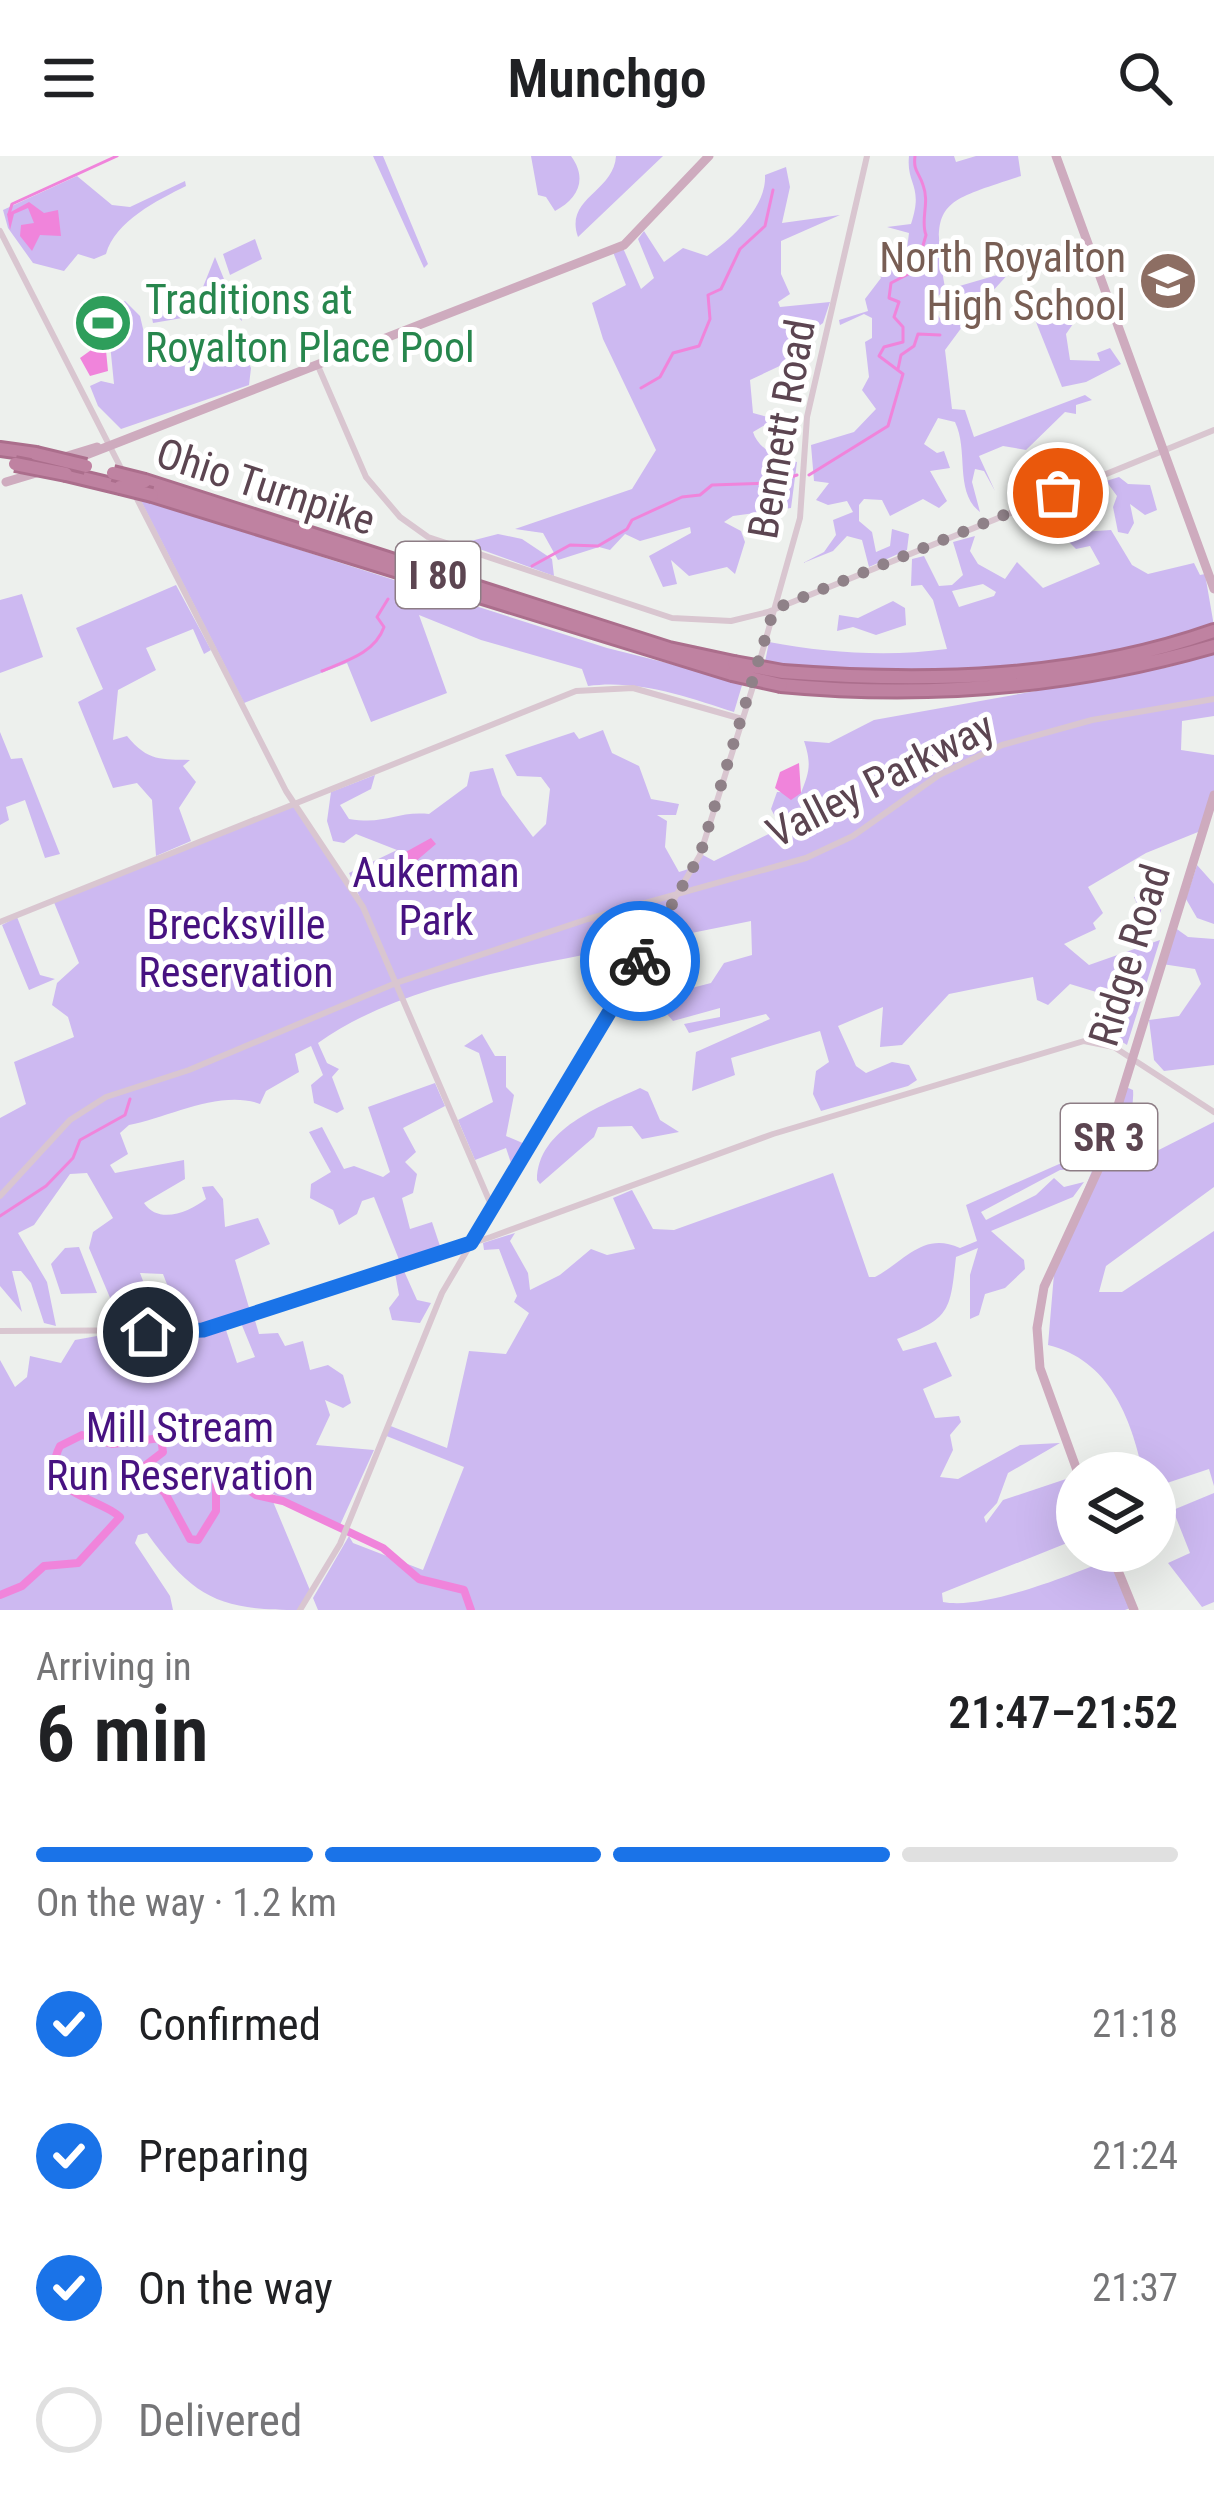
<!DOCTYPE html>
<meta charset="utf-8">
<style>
body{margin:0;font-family:"Roboto Condensed",sans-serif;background:#f2f2f2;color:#202124;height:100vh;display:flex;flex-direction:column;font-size:45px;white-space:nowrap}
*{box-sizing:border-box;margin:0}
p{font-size:39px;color:#757577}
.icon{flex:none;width:66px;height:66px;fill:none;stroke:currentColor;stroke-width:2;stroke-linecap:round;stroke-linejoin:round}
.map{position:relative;height:1454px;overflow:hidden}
.details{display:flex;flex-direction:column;background:#fff;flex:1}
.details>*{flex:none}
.buttons{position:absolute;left:1056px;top:1296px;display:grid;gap:24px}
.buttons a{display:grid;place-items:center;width:120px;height:120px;border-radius:50%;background:#fff;box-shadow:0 12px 48px #0002;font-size:60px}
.pin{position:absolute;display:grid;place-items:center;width:102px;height:102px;color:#fff;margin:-51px;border:6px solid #fff;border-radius:50%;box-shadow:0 3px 12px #0007}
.courier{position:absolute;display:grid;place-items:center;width:120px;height:120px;margin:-60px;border:9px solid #1a73e8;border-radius:50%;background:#fff;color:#222;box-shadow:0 3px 15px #0007}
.overview em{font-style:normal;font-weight:600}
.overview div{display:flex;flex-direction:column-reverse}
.overview{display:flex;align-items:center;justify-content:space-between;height:204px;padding:0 36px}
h1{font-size:78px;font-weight:600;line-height:90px}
.bar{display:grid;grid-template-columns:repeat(4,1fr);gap:18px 12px;align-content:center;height:144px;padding:0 36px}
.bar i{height:15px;border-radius:9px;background:#e0e0e0}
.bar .on{background:#1a73e8}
.bar p{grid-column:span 4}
ol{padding:0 36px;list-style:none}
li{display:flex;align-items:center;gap:36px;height:132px}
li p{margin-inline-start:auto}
li .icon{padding:12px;border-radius:50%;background:#1a73e8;color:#fff;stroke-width:4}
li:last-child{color:#757577}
li i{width:66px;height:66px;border:6px solid #e0e0e0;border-radius:50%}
header{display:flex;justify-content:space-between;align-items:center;height:156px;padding:0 36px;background:#fff;font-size:54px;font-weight:600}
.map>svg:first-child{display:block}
</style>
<header><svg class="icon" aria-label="menu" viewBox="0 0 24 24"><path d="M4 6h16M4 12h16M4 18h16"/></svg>Munchgo<svg class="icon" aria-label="search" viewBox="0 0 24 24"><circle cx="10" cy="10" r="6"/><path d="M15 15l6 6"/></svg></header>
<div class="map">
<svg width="1214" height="1454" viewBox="0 0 1214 1454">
<rect width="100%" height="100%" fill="#edf0ed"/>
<path fill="#cdb9f1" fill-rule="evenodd" d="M 373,0 L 383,0 L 428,108 L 424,112 Z
M 531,0 L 571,0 C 588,23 578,43 555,55 L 546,41 L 538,39 Z
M 616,0 L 663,0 L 578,81 C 564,42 614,36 616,0 Z
M 909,0 L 954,0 L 956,6 L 976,0 L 1018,0 L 1021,20 C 939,47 930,45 945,132 L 932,148 L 942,166 L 958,163 L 962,171 L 945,194 L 952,253 L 965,254 L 974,281 L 1085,239 L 1092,244 L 1076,249 L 1076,258 L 1065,256 L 1026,294 L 1003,290 L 979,300 L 995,335 L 984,315 L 975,313 L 972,326 L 980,356 C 954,336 969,295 955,266 L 938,262 L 924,288 L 937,297 L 944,295 L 950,312 L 930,315 L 947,345 L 939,352 L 923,343 L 890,360 L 882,344 L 864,343 L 859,349 L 859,365 L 872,376 L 876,396 L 890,390 L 892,373 L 909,378 L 907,394 L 869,411 L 862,384 L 847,380 L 833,395 L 803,407 L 824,396 L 836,379 L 833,364 L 853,356 L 847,345 L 828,349 L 816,344 L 829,327 L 814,325 L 811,289 L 854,276 L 876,253 L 862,234 L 869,221 L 865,186 L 872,182 L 872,162 L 864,158 L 840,169 L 839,164 L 868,155 L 865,143 L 881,122 L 878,116 L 907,93 L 909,77 L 887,71 L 911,68 C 924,29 906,29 909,0 Z
M 786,11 L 790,31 L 782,67 L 840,59 L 781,85 L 781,118 L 790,138 L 778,146 L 780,151 L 830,146 L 823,167 L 805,180 L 801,200 L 750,224 L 753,257 L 775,263 L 753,276 C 758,293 780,304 797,306 L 791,352 L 733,360 L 724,366 L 741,375 L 745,386 L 735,418 L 727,411 L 689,420 L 671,404 L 677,428 L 663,431 L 649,400 L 691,377 L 690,371 L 640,385 L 625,378 L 610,394 L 599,391 L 558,404 L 543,377 L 515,373 L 632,333 L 656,294 L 603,183 L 592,147 L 626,129 L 613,96 L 623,92 L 641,133 L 654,122 L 638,83 L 644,75 L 664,106 L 683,92 L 707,100 C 731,84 767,51 765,19 Z
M 77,20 L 112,49 L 130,51 L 185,25 L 186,30 C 158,44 115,65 106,98 L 94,103 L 78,98 L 64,115 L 33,107 L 8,72 L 3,54 Z
M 255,83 L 262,103 L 230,119 L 223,98 Z
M 215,101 L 226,128 L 219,143 L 239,143 L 242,165 L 229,154 L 153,167 L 152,162 L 174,146 L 197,146 Z
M 1011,115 L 990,138 L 974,145 L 956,131 Z
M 1031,139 L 1046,168 L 1075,165 L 1066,178 L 1070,204 L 1100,205 L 1097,197 L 1110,192 L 1121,208 L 1086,226 L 1062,231 L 1026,141 Z
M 125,145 L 140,160 L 149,198 C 176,203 210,194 238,184 L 251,212 L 249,229 L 121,273 L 98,250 L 90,230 L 101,225 L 114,228 L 109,178 L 116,148 Z
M 1119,321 L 1128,328 L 1150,329 L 1157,354 L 1145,359 L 1130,348 L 1134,367 L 1128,378 L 1118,376 L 1113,351 L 1117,340 L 1106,325 Z
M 1077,336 L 1083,343 L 1067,359 L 1071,371 L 1081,376 L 1111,374 L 1132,409 L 1148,418 L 1194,407 L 1200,419 L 1205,418 L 1214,470 C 1058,513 927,527 765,506 L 769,486 C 827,497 889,501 947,493 L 933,444 L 922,429 L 911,430 L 912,403 L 924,400 L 939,430 L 952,429 L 963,419 L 953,386 L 975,380 L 970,395 L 978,408 L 1005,423 L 1017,406 L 1043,432 L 1100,408 L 1090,390 L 1076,393 L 1055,372 L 1043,349 ZM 983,428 L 996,436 L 994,440 L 959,451 L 952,435 Z
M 140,343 L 607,492 L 743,526 L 734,556 C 688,541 637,523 588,530 L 582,513 L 481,484 L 419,459 L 447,537 L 371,566 L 347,507 L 244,547 Z
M 498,378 L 522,383 L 552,403 L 554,420 L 463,387 Z
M 176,429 L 211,494 L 204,498 L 193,473 L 146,492 L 156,514 L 118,534 L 113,584 L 127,580 C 148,606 162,603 190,604 L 183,610 L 196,626 L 179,652 L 191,685 L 156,700 L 152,644 L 137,627 L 113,632 L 78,546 L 103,533 L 76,472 Z
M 22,438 L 43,501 L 0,517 L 0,444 Z
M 893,445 L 905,452 L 906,469 L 876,479 L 853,471 L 837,475 L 839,459 L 858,462 Z
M 1214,497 L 1214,560 L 1182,565 L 1181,594 L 1214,599 L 1214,640 L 1203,674 L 1146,697 L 1088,731 L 1103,757 L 1093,767 L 1096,773 L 1064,788 L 1089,809 L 1160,784 L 1127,889 L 1108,877 L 1121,861 L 1116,842 L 1070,828 L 1048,849 L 1037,844 L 1033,821 L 949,838 L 902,889 L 880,891 L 883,851 L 838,870 L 856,910 L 866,917 L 892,906 L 909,909 L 917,924 L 908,930 L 821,955 L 813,938 L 816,915 L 829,906 L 820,875 L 731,902 L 735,919 L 692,935 L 696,896 L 770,863 L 766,858 L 689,877 L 684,868 L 720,861 L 720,852 L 673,865 L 653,842 L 711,827 L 724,807 L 752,799 L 751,765 L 652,785 L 641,802 L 622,791 C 521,813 404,826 318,887 L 327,907 L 339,913 L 332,921 L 344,953 L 337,957 L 314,947 L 311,929 L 323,919 L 311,890 L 295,898 L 299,916 L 266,935 L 260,948 C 221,933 169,961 129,969 L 120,977 L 128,998 L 110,1009 L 115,1017 L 184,1004 L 185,1023 L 144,1047 C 159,1069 189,1056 206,1043 L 202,1031 L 213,1030 L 223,1043 L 225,1071 L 258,1062 L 270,1088 L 235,1104 L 250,1155 L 184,1172 L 163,1118 L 140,1117 L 148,1138 L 166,1139 L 177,1171 L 122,1170 L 89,1092 L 93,1076 L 113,1062 L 87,1017 L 70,1018 L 34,1069 L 18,1077 L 47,1126 L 56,1170 L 44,1167 L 31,1127 L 21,1115 L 12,1115 L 22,1156 L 0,1130 L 0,962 L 26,948 L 14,906 L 74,881 L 68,861 L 52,849 L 57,827 L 79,807 L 53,744 L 292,647 L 360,742 L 349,717 L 397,694 L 356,678 L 344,687 L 333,685 L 327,665 L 331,636 L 375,619 L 371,633 L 340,649 L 349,663 C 388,669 395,655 429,658 L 467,630 L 470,616 L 493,612 L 502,639 L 533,681 L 546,668 L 550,633 L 541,621 L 517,620 L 505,599 L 574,576 L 579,583 L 603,574 L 612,597 L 639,610 L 651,643 L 679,648 L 676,659 L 657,659 L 667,665 L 665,691 L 679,716 L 695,711 L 703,699 L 714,705 L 781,672 L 771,653 L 777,636 L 801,637 C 809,616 812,609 804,585 L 829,587 L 874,564 L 1169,511 Z
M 0,576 L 11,603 L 22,602 L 60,698 L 45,702 L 25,644 L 6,651 L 9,664 L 0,669 Z
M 1197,709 L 1214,728 L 1214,768 L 1197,762 L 1186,743 Z
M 1163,734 L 1160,766 L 1146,784 L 1136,771 L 1142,759 L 1134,741 Z
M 17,761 L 40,819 L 55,823 L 29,834 L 2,769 Z
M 1174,771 L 1188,781 L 1214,783 L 1214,909 L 1164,915 L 1154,904 L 1149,864 L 1179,860 L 1201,828 L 1195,813 L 1162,808 Z
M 482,878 L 495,900 L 506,900 L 506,931 L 514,939 L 506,980 L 525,988 L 512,1010 L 506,992 L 475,1004 L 458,964 L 493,946 L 479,897 L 464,890 Z
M 435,927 L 445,950 L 403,972 L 416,996 L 405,1006 L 417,1018 L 413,1037 L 402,1042 L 410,1073 L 432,1066 L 441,1093 L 400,1106 L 374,1041 L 362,1045 L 357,1058 L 339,1069 L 333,1054 L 310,1042 L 311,1028 L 331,1016 L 309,976 L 322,971 L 344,1013 L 354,1010 L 383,1021 L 390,1016 L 368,951 Z
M 1126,931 L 1133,934 C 1135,958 1121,972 1122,995 L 1137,1005 L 1214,966 L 1214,1031 L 1106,1110 L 1099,1136 L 1122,1136 L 1214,1075 L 1214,1330 L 1209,1313 L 1155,1331 L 1155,1317 L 1143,1317 C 1131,1261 1109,1204 1048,1189 L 1055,1106 Z
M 640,932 L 648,936 L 660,964 L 679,976 L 642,983 L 632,970 L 598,971 L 594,981 L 540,1028 L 537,1024 C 537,973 601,950 640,932 Z
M 1091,994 L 1098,998 L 1093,1013 L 1060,1014 L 981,1056 L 986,1064 L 1036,1039 L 1054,1022 L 1064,1031 L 1084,1026 L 1073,1041 L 991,1075 L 1024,1104 L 1025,1113 L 1005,1132 L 985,1138 L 979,1159 L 970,1163 L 970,1119 L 978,1092 L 956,1101 C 950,1155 951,1162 897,1183 L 903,1195 L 936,1186 L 952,1220 L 923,1233 L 935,1262 L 959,1260 L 961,1266 L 950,1279 L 953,1294 L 940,1321 L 958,1323 L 1020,1289 L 1060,1287 L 1008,1317 L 997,1347 L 984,1361 L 986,1367 L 1003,1344 L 1075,1320 L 1077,1324 L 1077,1383 L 942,1437 L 943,1446 C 984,1454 1068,1420 1113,1402 L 1133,1451 L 1125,1454 L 318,1454 L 313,1442 L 349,1380 L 353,1387 L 423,1414 L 464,1311 L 384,1279 L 388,1269 L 447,1292 L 469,1195 L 506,1198 L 529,1157 L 514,1146 L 517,1140 L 499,1093 L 484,1094 L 483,1087 L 515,1077 L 510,1085 L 528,1117 L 530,1134 L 560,1119 L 591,1093 L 607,1099 L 635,1093 L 613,1042 L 632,1034 L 653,1073 L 674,1074 L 833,1017 L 869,1121 L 875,1121 C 905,1105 923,1075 960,1092 L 977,1085 L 966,1049 Z
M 79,1091 L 97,1137 L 61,1138 L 51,1108 L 65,1092 Z
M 404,1115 L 417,1144 L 431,1147 L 420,1167 L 392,1164 L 389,1152 L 399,1139 L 395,1117 Z
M 254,1161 L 259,1178 L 278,1177 L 285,1190 L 303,1185 L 310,1214 L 328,1209 L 343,1219 L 351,1247 L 343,1252 L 325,1244 L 330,1259 L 316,1289 L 374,1294 L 340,1369 L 269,1336 L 312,1439 L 300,1454 C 220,1454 194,1443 147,1377 L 138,1379 L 135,1387 L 170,1440 L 173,1454 L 0,1454 L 0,1204 L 15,1231 L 27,1221 L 30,1200 L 61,1207 L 75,1184 L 97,1180 L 113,1213 L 131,1207 L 118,1175 L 136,1175 L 154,1217 L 170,1210 L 158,1179 L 202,1177 L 224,1168 L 237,1207 L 255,1201 L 241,1167 Z
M 1214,1337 L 1214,1446 L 1202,1451 L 1168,1407 L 1190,1397 L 1173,1354 Z"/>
<path fill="#f084db" d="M 29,46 L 44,57 L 58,54 L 61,80 L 40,79 L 32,95 L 20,80 L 21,69 L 34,67 L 28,52 L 14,58 L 10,74 L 7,58 Z
M 105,184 L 108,215 L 90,220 L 80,202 Z
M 799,607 L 801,637 L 791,644 L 775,632 L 780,616 Z
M 431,682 L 436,688 L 401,718 L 393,703 Z"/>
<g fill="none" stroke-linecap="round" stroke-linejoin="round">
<path stroke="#f084db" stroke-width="3" d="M 9,58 L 12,48 L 117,0
M 898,213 L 901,199 L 914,190 L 918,178 L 940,179
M 641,232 L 660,221 L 673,197 L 699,190 L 710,163 L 708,139 L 721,133 L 740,93 L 765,70 L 773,34
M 809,319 L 888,270 L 903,218 L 879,200 L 884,191 L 903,186 L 903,171 L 894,161 L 899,146 L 889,142 L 891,127 L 916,114 L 926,79 C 920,64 930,47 923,29 C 919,16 913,15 915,0
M 532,410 L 570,389 L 598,390 L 627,373 L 632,364 L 682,341 L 700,339 L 712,329 L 773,327 L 797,319
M 322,515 C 346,505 375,497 384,471 L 377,461 L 388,443
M 0,1060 L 46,1030 L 73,1002 L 80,984 L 125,959 L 130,943"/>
<path stroke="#f084db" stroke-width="8" d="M 0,1439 L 22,1430 L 44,1410 L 78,1407 L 120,1361 C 101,1342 36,1337 60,1290 L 82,1279 L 112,1288 L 161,1282 L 163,1296 L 146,1309 L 146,1319 L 165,1337 L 190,1383 L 198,1384 L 216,1355 L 216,1329 L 233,1322 L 256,1339 L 283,1345 L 383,1392 L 419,1423 L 464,1434 L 471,1454"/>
<defs>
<path id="motorway" d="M 0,293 L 36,298
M 66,318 L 120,331
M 145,325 L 669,493 L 734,507
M 152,339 L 732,518
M 783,516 C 928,527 1075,524 1214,475
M 781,529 C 927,543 1072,531 1214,490"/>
</defs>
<use href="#motorway" stroke="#ab6e8c" stroke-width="18"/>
<path stroke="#d9c6d0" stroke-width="6" d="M 0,75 L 125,320
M 318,210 L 366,321 L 400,361 L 428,381 L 672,462 L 731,465 L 768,456 L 1214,274
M 134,337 L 286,635 L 363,751 L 492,1051
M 758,511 L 800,362 L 807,261 L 867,0
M 0,766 L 576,535 L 633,532 L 742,563
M 0,1040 L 70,964 L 106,941 L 189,914 L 396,827 L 588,763 L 806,702 L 853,680 L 939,619 L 1002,589 L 1092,564 L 1214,543
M 0,1175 L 204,1174 L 491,1081 L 773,978 L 1084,885 L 1114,891 L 1214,956
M 300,1454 L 340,1388 L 442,1137 L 700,699 L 755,524"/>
<path stroke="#ceabbe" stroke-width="9" d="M 1056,0 L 1214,433
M 61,302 L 97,291
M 68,306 L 624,89 L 709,0
M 6,326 L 46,314
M 1078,1317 L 1040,1212 L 1037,1172 L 1044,1131 L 1098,1014 L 1214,639
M 1110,1395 L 1134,1454"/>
<use href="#motorway" stroke="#bf82a1" stroke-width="12"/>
<defs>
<path id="motorway-bridge" d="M 36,298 L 86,310
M 15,308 L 66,318
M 113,317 L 145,325
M 120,331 L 152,339
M 734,507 L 783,516
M 732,518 L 781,529"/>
</defs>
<use href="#motorway-bridge" stroke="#ab6e8c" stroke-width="18" stroke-linecap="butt"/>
<use href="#motorway-bridge" stroke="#bf82a1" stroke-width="12"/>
</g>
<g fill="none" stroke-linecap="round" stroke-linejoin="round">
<path stroke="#8f8188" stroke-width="12" stroke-dasharray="0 21.6" d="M 640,805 L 700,699 L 774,453 L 1058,337"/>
<path stroke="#1a73e8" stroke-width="15" d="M 148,1176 L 203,1174 L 471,1087 L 640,805"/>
</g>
<defs>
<symbol id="school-disc" viewBox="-11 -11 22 22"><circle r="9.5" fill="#8d6e63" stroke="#fff"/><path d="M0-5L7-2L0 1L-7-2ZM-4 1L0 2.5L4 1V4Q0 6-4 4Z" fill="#fff"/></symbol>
<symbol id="stadium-disc" viewBox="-11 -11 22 22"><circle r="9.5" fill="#2e9e5b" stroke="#fff"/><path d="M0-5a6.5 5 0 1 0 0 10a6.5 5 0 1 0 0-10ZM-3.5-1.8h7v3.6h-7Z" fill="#fff"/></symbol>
</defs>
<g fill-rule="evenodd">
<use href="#school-disc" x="1135" y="92" width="66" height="66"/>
<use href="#stadium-disc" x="70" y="134" width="66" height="66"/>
</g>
<g text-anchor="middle" stroke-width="10" stroke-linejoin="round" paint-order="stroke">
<g fill="#fff" stroke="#8d7d85" stroke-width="3">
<rect x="396" y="386" width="84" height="66" rx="9"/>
<rect x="1061" y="948" width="96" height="66" rx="9"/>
</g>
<g font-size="39" font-weight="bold" fill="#5c4551">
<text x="438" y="433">I 80</text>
<text x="1109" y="995">SR 3</text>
</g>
<g font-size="42" fill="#785e54" stroke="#fff" text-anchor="end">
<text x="1126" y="116">North Royalton<tspan x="1126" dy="48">High School</tspan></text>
</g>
<g font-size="42" fill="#27864d" stroke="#fff" text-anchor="start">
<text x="145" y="158">Traditions at<tspan x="145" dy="48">Royalton Place Pool</tspan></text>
</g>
<g font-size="42" fill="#5c4551" stroke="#fff">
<text transform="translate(781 273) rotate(-80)" y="15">Bennett Road</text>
<text transform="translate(266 330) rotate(18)" y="15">Ohio Turnpike</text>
<text transform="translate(880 623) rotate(-27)" y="15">Valley Parkway</text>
<text transform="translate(1129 799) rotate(-73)" y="15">Ridge Road</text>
</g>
<g font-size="42" fill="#471281" stroke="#fff">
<text x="436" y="731">Aukerman<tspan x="436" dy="48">Park</tspan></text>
<text x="236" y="783">Brecksville<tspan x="236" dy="48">Reservation</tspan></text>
<text x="180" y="1286">Mill Stream<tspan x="180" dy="48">Run Reservation</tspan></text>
</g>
</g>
</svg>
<div class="buttons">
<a><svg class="icon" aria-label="layers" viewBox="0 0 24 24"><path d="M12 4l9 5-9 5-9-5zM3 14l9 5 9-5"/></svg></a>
</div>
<div class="pin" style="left:1058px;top:337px;background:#ea580c"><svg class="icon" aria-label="bag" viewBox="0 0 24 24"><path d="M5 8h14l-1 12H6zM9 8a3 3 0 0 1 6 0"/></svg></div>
<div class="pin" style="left:148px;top:1176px;background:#1f2937"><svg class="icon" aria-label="home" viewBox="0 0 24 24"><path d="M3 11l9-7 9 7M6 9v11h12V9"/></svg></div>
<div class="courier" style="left:640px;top:805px"><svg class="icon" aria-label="bike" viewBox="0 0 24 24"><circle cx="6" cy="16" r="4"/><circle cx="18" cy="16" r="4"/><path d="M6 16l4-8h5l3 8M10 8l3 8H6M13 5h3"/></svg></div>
</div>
<section class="details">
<div class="overview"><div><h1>6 min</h1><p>Arriving in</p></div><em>21:47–21:52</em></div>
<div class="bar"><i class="on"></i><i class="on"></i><i class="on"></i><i></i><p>On the way · 1.2 km</p></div>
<ol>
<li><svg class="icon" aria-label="check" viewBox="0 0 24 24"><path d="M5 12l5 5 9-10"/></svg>Confirmed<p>21:18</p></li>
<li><svg class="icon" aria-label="check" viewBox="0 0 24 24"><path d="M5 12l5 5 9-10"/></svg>Preparing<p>21:24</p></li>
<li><svg class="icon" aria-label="check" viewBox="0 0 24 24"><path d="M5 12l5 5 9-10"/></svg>On the way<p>21:37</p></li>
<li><i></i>Delivered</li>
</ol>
</section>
